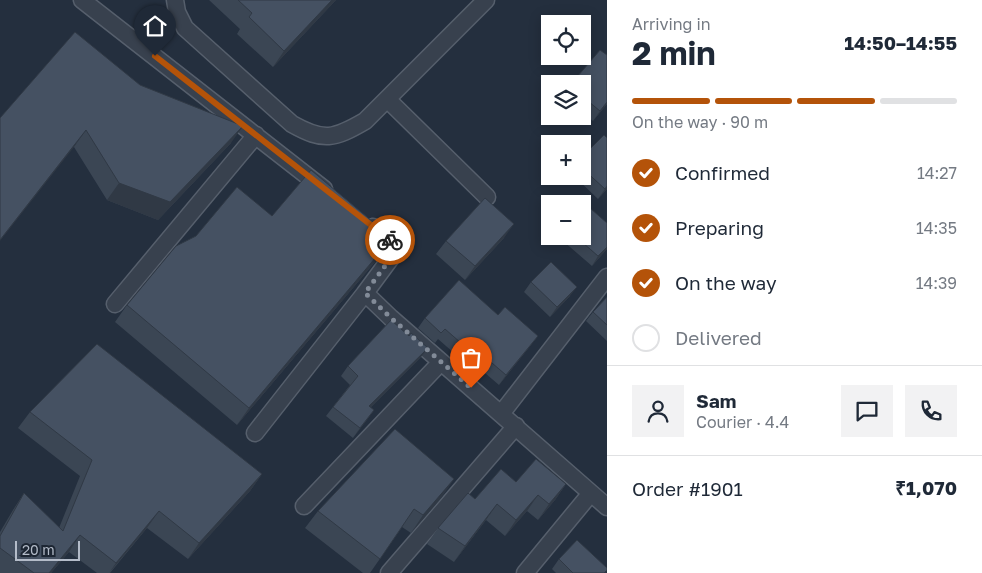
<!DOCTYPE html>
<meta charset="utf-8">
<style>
body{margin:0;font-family:"Golos Text",sans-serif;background:#f2f2f3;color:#1f2937;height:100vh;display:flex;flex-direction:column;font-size:19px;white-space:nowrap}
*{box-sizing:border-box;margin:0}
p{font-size:16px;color:#747a83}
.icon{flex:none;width:28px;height:28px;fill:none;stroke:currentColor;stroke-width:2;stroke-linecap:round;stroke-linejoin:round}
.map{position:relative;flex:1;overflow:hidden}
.details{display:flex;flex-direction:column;background:#fff;width:375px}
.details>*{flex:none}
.controls{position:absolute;left:541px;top:15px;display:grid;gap:10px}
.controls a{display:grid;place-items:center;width:50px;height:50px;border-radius:0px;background:#fff;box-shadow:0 2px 12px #0003;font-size:25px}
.scale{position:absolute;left:15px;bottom:12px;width:65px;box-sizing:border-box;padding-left:5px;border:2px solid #b4bcc9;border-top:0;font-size:14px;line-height:18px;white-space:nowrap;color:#b4bcc9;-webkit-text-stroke:4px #1d2633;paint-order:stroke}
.pin{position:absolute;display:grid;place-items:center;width:42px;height:42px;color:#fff;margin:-51px -21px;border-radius:50% 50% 50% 0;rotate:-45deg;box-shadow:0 0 5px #0007}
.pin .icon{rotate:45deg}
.courier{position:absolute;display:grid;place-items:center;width:50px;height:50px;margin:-25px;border:4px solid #b45309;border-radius:50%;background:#fff;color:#222;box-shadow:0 1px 6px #0007}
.overview em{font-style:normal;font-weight:700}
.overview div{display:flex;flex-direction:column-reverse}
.overview{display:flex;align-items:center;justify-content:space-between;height:85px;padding:0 25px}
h1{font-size:32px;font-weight:700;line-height:38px}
.bar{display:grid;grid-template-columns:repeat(4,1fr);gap:8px 5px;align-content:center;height:60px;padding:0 25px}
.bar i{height:6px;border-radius:4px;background:#e0e1e3}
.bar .selected{background:#b45309}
.bar p{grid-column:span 4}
.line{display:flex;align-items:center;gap:12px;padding:0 25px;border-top:1px solid #e0e1e3}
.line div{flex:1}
.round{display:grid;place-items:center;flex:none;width:52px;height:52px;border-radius:0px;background:#f2f2f3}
ol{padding:0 25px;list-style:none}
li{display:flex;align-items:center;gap:15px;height:55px}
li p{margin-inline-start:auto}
li .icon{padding:5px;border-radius:50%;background:#b45309;color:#fff;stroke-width:4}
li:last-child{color:#747a83}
li i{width:28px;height:28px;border:2px solid #e0e1e3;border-radius:50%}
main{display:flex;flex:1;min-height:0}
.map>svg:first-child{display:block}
</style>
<main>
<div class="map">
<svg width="607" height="573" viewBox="0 0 607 573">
<rect width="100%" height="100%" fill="#242f3e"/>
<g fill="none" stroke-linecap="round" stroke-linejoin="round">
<defs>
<path id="minor" d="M 82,0 L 324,189
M 175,0 L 177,12 L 185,28 L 292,124 C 324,142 334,139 365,121 L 486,0
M 387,99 L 487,197
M 373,227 L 399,247 L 365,293 L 391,318 L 607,507
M 115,304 L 256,135
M 501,414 L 607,277
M 255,433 L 365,293
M 304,506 L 441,362
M 389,573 L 516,426
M 525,573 L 591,493"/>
</defs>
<use href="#minor" stroke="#565f6c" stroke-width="19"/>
<use href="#minor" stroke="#38414e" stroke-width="16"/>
</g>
<path fill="#3b4654" d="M 209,0 L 336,0 L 273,67 L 237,34 L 240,29 Z
M 582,84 L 607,104 L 593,121 L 582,112 Z
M 140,85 L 231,143 L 158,220 L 107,200 L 74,147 L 0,118 Z
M 607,138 L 607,189 L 598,199 L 574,176 L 582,176 L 582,157 Z
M 272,216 L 380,256 L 237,425 L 115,322 L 127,305 Z
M 607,223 L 607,249 L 592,266 L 563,241 L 566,236 L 582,236 Z
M 504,238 L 465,280 L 436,254 L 446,241 Z
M 531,282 L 570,296 L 550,317 L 524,292 Z
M 607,297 L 607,341 L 586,321 L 593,312 Z
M 425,318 L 531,345 L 499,385 L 457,349 L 454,353 L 438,339 L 435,343 L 418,328 Z
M 421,357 L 370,408 L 374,410 L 353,438 L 326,416 L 350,385 L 341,376 L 348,366 Z
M 30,412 L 262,474 L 250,491 L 188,559 L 147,528 L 110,573 L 97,573 L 69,552 L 51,573 L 0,573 L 0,532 L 13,510 L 24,493 L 59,528 L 80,476 L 18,428 Z
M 516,482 L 566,484 L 555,500 L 538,520 L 527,511 L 505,536 L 486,520 L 454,562 L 427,544 L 438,528 L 475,499 Z
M 442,497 L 411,533 L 402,527 L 370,573 L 363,573 L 305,528 L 318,511 Z
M 559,559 L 607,570 L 605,573 L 556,573 L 552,569 Z"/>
<path fill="#303945" d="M 332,0 L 336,0 L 273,67 L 284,51 Z
M 607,102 L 607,104 L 593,121 L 600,111 Z
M 243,126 L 231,143 L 158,220 L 107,200 L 119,183 Z
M 86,130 L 74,147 L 0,241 L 0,240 Z
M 607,186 L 607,189 L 598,199 L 605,189 Z
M 514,224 L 504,238 L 465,280 L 475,266 Z
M 392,238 L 380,256 L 237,425 L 249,408 Z
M 607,247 L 607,249 L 592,266 L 598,256 Z
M 577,287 L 570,296 L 550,317 L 557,307 Z
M 538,336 L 531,345 L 499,385 L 506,375 Z
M 428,348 L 421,357 L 362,416 L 369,406 Z
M 374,410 L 367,420 L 353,438 L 360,428 Z
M 262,474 L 250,491 L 188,559 L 199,543 Z
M 454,479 L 442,497 L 411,533 L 423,515 Z
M 566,484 L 555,500 L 538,520 L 549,504 Z
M 538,495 L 527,511 L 505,536 L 516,520 Z
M 497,504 L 486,520 L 454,562 L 465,546 Z
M 159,511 L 147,528 L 109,573 L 116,563 Z
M 80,535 L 69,552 L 51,573 L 49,573 Z"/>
<path fill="#455162" stroke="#303945" d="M 238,0 L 332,0 L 284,51 L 249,17 L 252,13 Z
M 75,32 L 140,85 L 243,126 L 170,202 L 119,183 L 86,130 L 0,240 L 0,118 Z
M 600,50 L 607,55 L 607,102 L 600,111 L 582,96 L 582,84 L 571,84 Z
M 604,135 L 607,138 L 607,186 L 605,189 L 582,168 L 582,157 Z
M 311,170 L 392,238 L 249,408 L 127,305 L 176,246 L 196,236 L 237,187 L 272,216 Z
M 485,198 L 514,224 L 475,266 L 446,241 Z
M 590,208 L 607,223 L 607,247 L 598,256 L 575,236 L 582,236 L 582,216 Z
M 551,262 L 577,287 L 557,307 L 531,282 Z
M 459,280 L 498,315 L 505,307 L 538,336 L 506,375 L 464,339 L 461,343 L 445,329 L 441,333 L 425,318 Z
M 607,297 L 607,325 L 593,312 Z
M 391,320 L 409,336 L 411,333 L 428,348 L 369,406 L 374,410 L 360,428 L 333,407 L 358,376 L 348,366 Z
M 97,344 L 262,474 L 199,543 L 159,511 L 116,563 L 80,535 L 49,573 L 34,573 L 0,548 L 0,536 L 24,493 L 63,531 L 92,460 L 30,412 Z
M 395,429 L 454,479 L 423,515 L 414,509 L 380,559 L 318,511 Z
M 536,459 L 566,484 L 549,504 L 538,495 L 516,520 L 497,504 L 465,546 L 438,528 L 468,493 L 475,499 L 501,469 L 516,482 Z
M 577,540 L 607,568 L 607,570 L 604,573 L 573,573 L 559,559 Z"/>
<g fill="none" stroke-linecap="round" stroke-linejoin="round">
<path stroke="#828b98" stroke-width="5" stroke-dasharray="0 9" d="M 390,240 L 399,247 L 365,293 L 391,318 L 471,388"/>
<path stroke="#b45309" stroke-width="6" d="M 155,56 L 390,240"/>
</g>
</svg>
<div class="controls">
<a><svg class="icon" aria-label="locate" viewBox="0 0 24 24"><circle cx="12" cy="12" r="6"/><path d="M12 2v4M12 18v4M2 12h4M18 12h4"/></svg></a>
<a><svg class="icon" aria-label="layers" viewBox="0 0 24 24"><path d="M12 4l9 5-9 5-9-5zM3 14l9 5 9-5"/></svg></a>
<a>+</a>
<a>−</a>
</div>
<div class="scale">20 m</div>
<div class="pin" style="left:471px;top:388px;background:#ea580c"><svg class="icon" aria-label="bag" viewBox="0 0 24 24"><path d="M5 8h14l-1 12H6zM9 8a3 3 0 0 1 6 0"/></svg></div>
<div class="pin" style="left:155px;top:56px;background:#1f2937"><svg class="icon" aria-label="home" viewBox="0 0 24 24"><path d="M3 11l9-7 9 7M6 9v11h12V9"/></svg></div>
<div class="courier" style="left:390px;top:240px"><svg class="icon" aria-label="bike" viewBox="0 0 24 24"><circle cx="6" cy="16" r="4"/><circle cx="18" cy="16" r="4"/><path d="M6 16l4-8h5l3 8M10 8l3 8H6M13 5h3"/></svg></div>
</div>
<section class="details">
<div class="overview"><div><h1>2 min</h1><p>Arriving in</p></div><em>14:50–14:55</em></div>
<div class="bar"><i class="selected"></i><i class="selected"></i><i class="selected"></i><i></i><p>On the way · 90 m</p></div>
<ol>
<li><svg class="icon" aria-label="check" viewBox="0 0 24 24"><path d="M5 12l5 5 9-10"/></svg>Confirmed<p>14:27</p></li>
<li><svg class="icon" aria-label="check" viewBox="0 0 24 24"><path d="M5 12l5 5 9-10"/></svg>Preparing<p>14:35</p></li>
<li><svg class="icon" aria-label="check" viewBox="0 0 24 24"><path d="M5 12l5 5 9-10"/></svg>On the way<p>14:39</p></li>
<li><i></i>Delivered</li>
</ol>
<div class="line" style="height:90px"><a class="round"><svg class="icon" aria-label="person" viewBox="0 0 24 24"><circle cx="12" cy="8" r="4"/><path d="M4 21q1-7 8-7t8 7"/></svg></a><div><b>Sam</b><p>Courier · 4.4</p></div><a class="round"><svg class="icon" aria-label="chat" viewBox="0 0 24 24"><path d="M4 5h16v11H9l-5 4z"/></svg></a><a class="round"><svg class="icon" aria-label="phone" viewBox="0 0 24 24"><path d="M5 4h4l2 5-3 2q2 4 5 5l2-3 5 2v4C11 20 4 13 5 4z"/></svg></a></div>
<div class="line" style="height:65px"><div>Order #1901</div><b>₹1,070</b></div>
</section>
</main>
